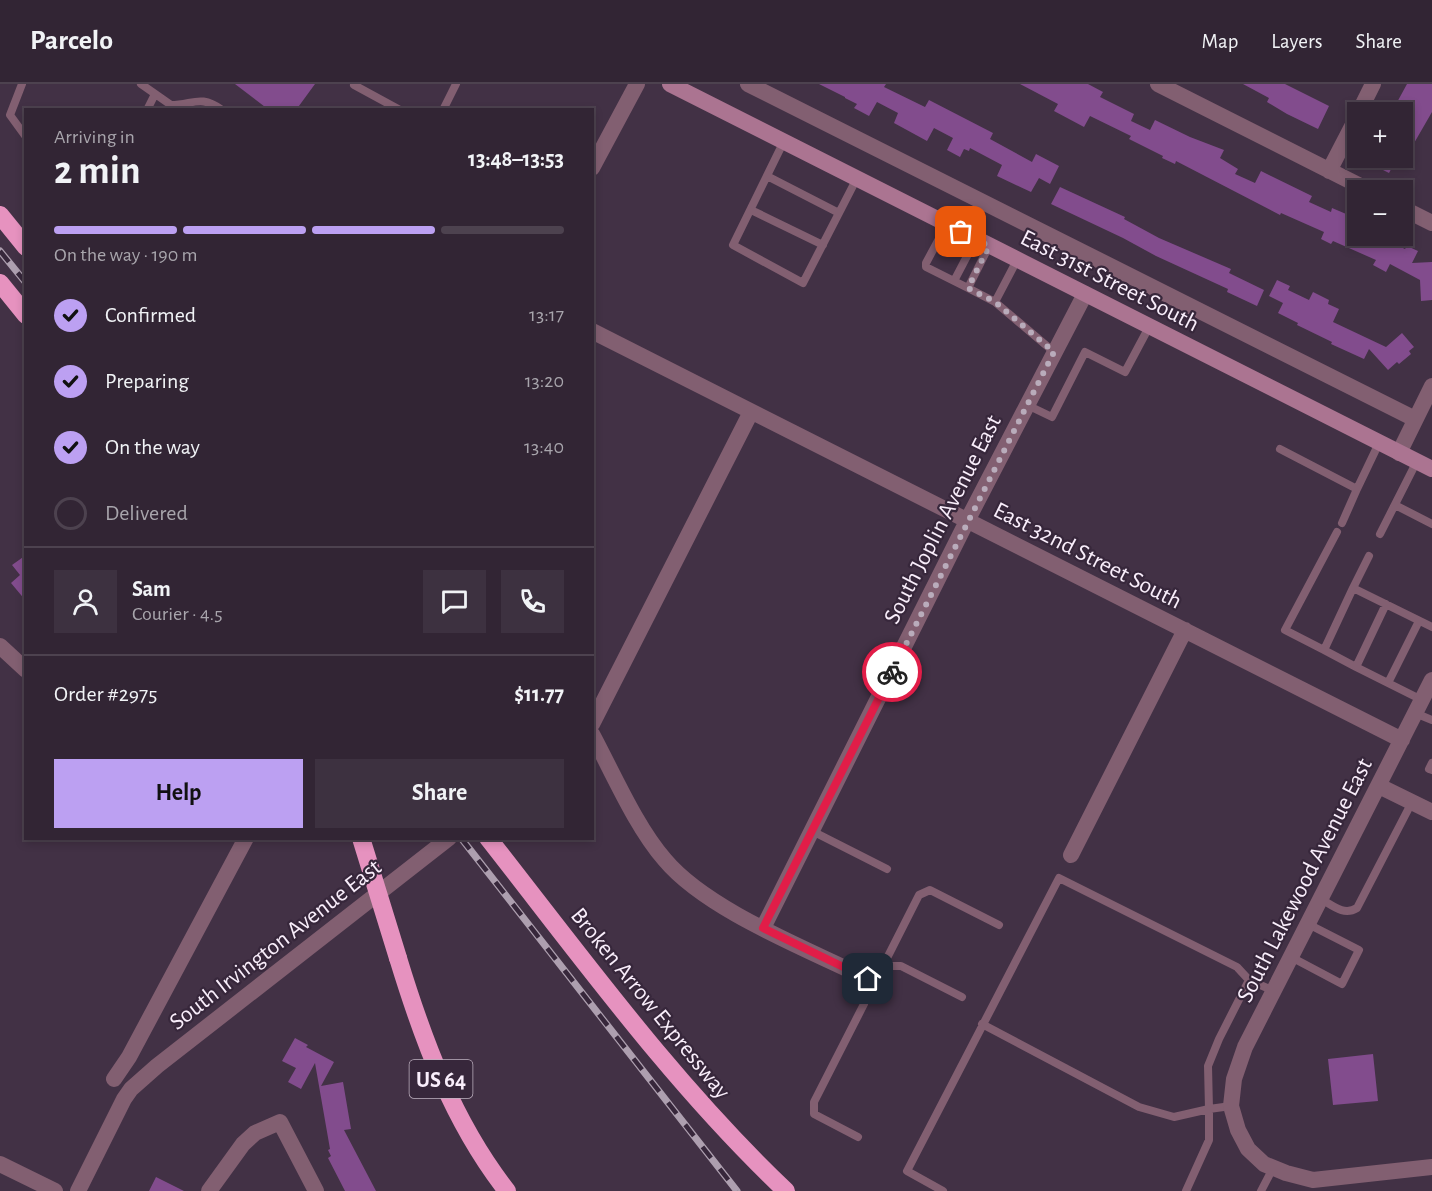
<!DOCTYPE html>
<meta charset="utf-8">
<style>
body{margin:0;font-family:"Alegreya Sans",sans-serif;background:#3d3140;color:#f1f3f6;height:100vh;display:flex;flex-direction:column;font-size:22px;white-space:nowrap}
*{box-sizing:border-box;margin:0}
p{font-size:20px;color:#a8a5ac}
.icon{flex:none;width:33px;height:33px;fill:none;stroke:currentColor;stroke-width:2;stroke-linecap:round;stroke-linejoin:round}
.map{position:relative;flex:1;overflow:hidden}
.drawer{position:absolute;left:24px;top:24px;width:570px;height:732px;display:flex;flex-direction:column;background:#322534;border-radius:0px;box-shadow:0 3px 9px #0003,0 0 0 2px #4d424f}
.drawer>*{flex:none}
.buttons{position:absolute;left:1347px;top:18px;display:grid;gap:12px}
.buttons a{display:grid;place-items:center;width:66px;height:66px;border-radius:0px;background:#322534;box-shadow:0 3px 9px #0003,0 0 0 2px #4d424f;font-size:30px}
.pin{position:absolute;display:grid;place-items:center;width:51px;height:51px;color:#fff;margin:-26px;border-radius:12px;box-shadow:0 3px 9px #0006}
.courier{position:absolute;display:grid;place-items:center;width:60px;height:60px;margin:-30px;border:4px solid #e11d48;border-radius:50%;background:#fff;color:#222;box-shadow:0 2px 8px #0007}
.summary em{font-style:normal;font-weight:700}
.summary div{display:flex;flex-direction:column-reverse}
.summary{display:flex;align-items:center;justify-content:space-between;height:102px;padding:0 30px}
h1{font-size:39px;font-weight:700;line-height:45px}
.bar{display:grid;grid-template-columns:repeat(4,1fr);gap:9px 6px;align-content:center;height:72px;padding:0 30px}
.bar i{height:8px;border-radius:4px;background:#4d424f}
.bar .active{background:#bca0f2}
.bar p{grid-column:span 4}
.line{display:flex;align-items:center;gap:15px;padding:0 30px;border-top:2px solid #4d424f}
.line div{flex:1}
.round{display:grid;place-items:center;flex:none;width:63px;height:63px;border-radius:0px;background:#3d3140}
ol{padding:0 30px;list-style:none}
li{display:flex;align-items:center;gap:18px;height:66px}
li p{margin-inline-start:auto}
li .icon{padding:6px;border-radius:50%;background:#bca0f2;color:#111;stroke-width:4}
li:last-child{color:#a8a5ac}
li i{width:33px;height:33px;border:3px solid #4d424f;border-radius:50%}
.button{display:flex;gap:12px;margin-top:auto;padding:12px 30px}
.button a{flex:1;height:69px;border-radius:0px;background:#bca0f2;color:#111;font-size:24px;font-weight:700;line-height:69px;text-align:center}
.button a+a{background:#3d3140;color:#f1f3f6}
header{display:flex;align-items:center;gap:36px;box-sizing:border-box;height:84px;padding:0 30px;background:#322534;border-bottom:2px solid #4d424f}
header strong{font-size:28px}
nav{display:flex;gap:33px;margin-inline-start:auto;font-size:21px}
.map>svg:first-child{display:block}
</style>
<header>
<strong>Parcelo</strong>
<nav><a>Map</a><a>Layers</a><a>Share</a></nav>
</header>
<div class="map">
<svg width="1432" height="1107" viewBox="0 0 1432 1107">
<rect width="100%" height="100%" fill="#423145"/>
<path fill="#824c8d" d="M 235,0 L 315,0 L 296,26 L 269,26 Z
M 819,0 L 886,0 L 884,3 L 925,23 L 929,16 L 993,49 L 990,55 L 1032,78 L 1036,70 L 1059,82 L 1050,100 L 1039,94 L 1031,108 L 997,92 L 1002,81 L 970,64 L 969,67 L 964,65 L 960,73 L 947,66 L 953,54 L 934,44 L 927,57 L 894,39 L 898,29 L 877,18 L 869,32 L 854,24 L 857,20 L 845,14 L 845,13 Z
M 1020,0 L 1088,0 L 1103,8 L 1100,13 L 1134,30 L 1131,37 L 1150,46 L 1155,36 L 1190,53 L 1224,66 L 1220,74 L 1238,85 L 1235,90 L 1255,99 L 1261,87 L 1312,112 L 1309,118 L 1331,128 L 1332,124 L 1358,135 L 1358,152 L 1378,152 L 1405,165 L 1407,162 L 1418,167 L 1412,179 L 1432,178 L 1432,216 L 1421,217 L 1420,196 L 1390,180 L 1386,188 L 1373,181 L 1376,176 L 1333,157 L 1331,160 L 1321,155 L 1324,148 L 1281,129 L 1280,131 L 1176,77 L 1175,80 L 1162,74 L 1163,72 L 1129,55 L 1131,52 L 1090,32 L 1084,43 L 1054,27 L 1058,20 Z
M 1243,0 L 1285,0 L 1329,22 L 1318,45 L 1287,30 L 1267,18 L 1269,14 Z
M 1407,0 L 1432,0 L 1432,28 L 1402,80 L 1402,28 L 1394,28 L 1397,23 L 1395,22 Z
M 1359,74 L 1397,74 L 1389,89 Z
M 1060,103 L 1125,133 L 1124,135 L 1159,154 L 1231,185 L 1229,189 L 1264,206 L 1257,222 L 1227,208 L 1228,205 L 1156,172 L 1123,154 L 1051,120 Z
M 1277,196 L 1290,202 L 1288,206 L 1309,216 L 1313,208 L 1329,216 L 1328,220 L 1339,225 L 1333,238 L 1386,263 L 1402,249 L 1414,263 L 1409,267 L 1411,270 L 1399,280 L 1397,278 L 1388,286 L 1369,265 L 1364,275 L 1331,260 L 1332,258 L 1297,241 L 1298,239 L 1278,229 L 1283,219 L 1269,212 Z
M 26,471 L 26,517 L 11,499 L 20,491 L 12,481 Z
M 295,954 L 308,961 L 306,963 L 334,978 L 321,1002 L 343,998 L 351,1045 L 344,1046 L 376,1107 L 345,1107 L 328,1074 L 331,1072 L 328,1066 L 330,1065 L 315,979 L 301,1005 L 288,998 L 296,984 L 282,977 Z
M 1373,970 L 1378,1017 L 1333,1021 L 1328,975 Z
M 156,1093 L 184,1107 L 149,1107 Z"/>
<g fill="none" stroke-linecap="round" stroke-linejoin="round">
<path stroke="#825f71" stroke-width="8" d="M 22,0 L 10,31 L 26,53
M 141,0 L 171,21 C 193,21 200,10 222,26
M 354,1 L 400,26
M 147,26 L 155,10
M 443,26 L 456,0
M 784,57 L 733,161 L 803,199 L 857,94
M 767,92 L 839,129
M 751,126 L 823,161
M 947,140 L 926,179 L 926,183 L 968,204
M 989,162 L 968,204 L 995,218
M 1017,176 L 995,218 L 1054,268
M 954,197 L 976,155
M 1027,321 L 1052,333 L 1085,268 L 1125,288 L 1149,243
M 1280,365 L 1357,405 L 1379,359
M 1395,421 L 1432,440
M 1342,439 L 1357,405
M 1380,450 L 1417,377
M 1369,472 L 1353,504 L 1432,543
M 1353,504 L 1324,566 L 1356,583
M 1386,520 L 1356,583 L 1388,599
M 1419,537 L 1388,599 L 1422,616
M 1324,566 L 1285,546 L 1337,448
M 1415,629 L 1432,636
M 1432,679 L 1429,685 L 1432,686
M 812,747 L 887,785
M 1321,815 C 1333,822 1344,832 1357,824 L 1412,718
M 1291,873 L 1342,900 L 1359,866 L 1308,840
M 883,882 L 901,882 L 962,913
M 982,940 L 1139,1023 L 1174,1033 L 1209,1025 L 1209,1056 L 1186,1107
M 1231,1022 L 1209,1025 L 1208,982 L 1219,955 L 1249,896 L 1274,907
M 858,1053 L 814,1030 L 814,1018 L 864,920 L 868,895 L 883,882 L 919,811 L 930,806 L 999,841
M 943,1107 L 907,1087 L 1059,794 L 1237,883 L 1249,896
M 1261,1107 L 1273,1084"/>
<path stroke="#825f71" stroke-width="16" d="M 748,0 L 1415,335
M 1158,0 L 1368,106
M 1359,28 L 1373,0
M 592,84 L 637,0
M 1329,87 L 1358,31
M 1402,124 L 1432,139
M 592,247 L 1402,656
M 1399,369 L 1432,302
M 0,562 L 26,586
M 1432,596 L 1245,963 L 1234,995 L 1231,1022 L 1238,1046 L 1248,1065 L 1264,1080 L 1286,1089 L 1313,1096 L 1432,1083
M 592,640 L 751,328
M 592,650 C 613,689 636,743 665,776 C 708,827 808,865 868,895
M 1379,702 L 1432,728
M 1071,771 L 1185,546
M 763,844 L 967,437 L 1085,210
M 114,995 L 129,973 L 246,754
M 0,1080 L 55,1107
M 78,1107 L 124,1015 L 131,1005 L 157,982 L 449,754
M 209,1107 L 243,1060 L 255,1049 L 280,1038 L 316,1107"/>
<path stroke="#ab7491" stroke-width="16" d="M 670,0 L 1432,385"/>
<path stroke="#e692bf" stroke-width="18" d="M 0,131 L 26,163
M 0,199 L 26,231
M 488,754 C 583,875 674,1001 786,1107
M 398,874 C 423,956 453,1038 507,1107"/>
<defs>
<path id="rail" d="M 0,167 L 26,199
M 461,754 L 737,1107"/>
</defs>
<use href="#rail" stroke="#ad9faf" stroke-width="7"/>
<use href="#rail" stroke="#37273b" stroke-width="4.5" stroke-dasharray="14" stroke-linecap="butt"/>
<path stroke="#e692bf" stroke-width="18" d="M 361,754 L 398,874"/>
</g>
<g fill="none" stroke-linecap="round" stroke-linejoin="round">
<path stroke="#b9acbb" stroke-width="6" stroke-dasharray="0 10.8" d="M 892,588 L 1054,268 L 995,218 L 968,204 L 989,162 L 961,148"/>
<path stroke="#e11d48" stroke-width="8" d="M 868,895 L 763,844 L 892,588"/>
</g>
<g text-anchor="middle" stroke-width="4.5" stroke-linejoin="round" paint-order="stroke">
<rect fill="#37273b" stroke="#bfb2c1" stroke-width="1.5" x="409.5" y="976" width="63" height="38" rx="4.5"/>
<g font-size="22" font-weight="bold" fill="#f9eefb">
<text x="441" y="1003">US 64</text>
</g>
<g font-size="24" fill="#f9eefb" stroke="#37273b">
<text transform="translate(1110 196) rotate(27)" y="8">East 31st Street South</text>
<text transform="translate(942 435) rotate(-63)" y="8">South Joplin Avenue East</text>
<text transform="translate(1088 471) rotate(27)" y="8">East 32nd Street South</text>
<text transform="translate(1304 796) rotate(-63)" y="8">South Lakewood Avenue East</text>
<text transform="translate(275 860) rotate(-38)" y="8">South Irvington Avenue East</text>
<text transform="translate(651 919) rotate(51)" y="8">Broken Arrow Expressway</text>
</g>
</g>
</svg>
<div class="buttons">
<a>+</a>
<a>−</a>
</div>
<div class="pin" style="left:961px;top:148px;background:#ea580c"><svg class="icon" aria-label="bag" viewBox="0 0 24 24"><path d="M5 8h14l-1 12H6zM9 8a3 3 0 0 1 6 0"/></svg></div>
<div class="pin" style="left:868px;top:895px;background:#1f2937"><svg class="icon" aria-label="home" viewBox="0 0 24 24"><path d="M3 11l9-7 9 7M6 9v11h12V9"/></svg></div>
<div class="courier" style="left:892px;top:588px"><svg class="icon" aria-label="bike" viewBox="0 0 24 24"><circle cx="6" cy="16" r="4"/><circle cx="18" cy="16" r="4"/><path d="M6 16l4-8h5l3 8M10 8l3 8H6M13 5h3"/></svg></div>
<section class="drawer">
<div class="summary"><div><h1>2 min</h1><p>Arriving in</p></div><em>13:48–13:53</em></div>
<div class="bar"><i class="active"></i><i class="active"></i><i class="active"></i><i></i><p>On the way · 190 m</p></div>
<ol>
<li><svg class="icon" aria-label="check" viewBox="0 0 24 24"><path d="M5 12l5 5 9-10"/></svg>Confirmed<p>13:17</p></li>
<li><svg class="icon" aria-label="check" viewBox="0 0 24 24"><path d="M5 12l5 5 9-10"/></svg>Preparing<p>13:20</p></li>
<li><svg class="icon" aria-label="check" viewBox="0 0 24 24"><path d="M5 12l5 5 9-10"/></svg>On the way<p>13:40</p></li>
<li><i></i>Delivered</li>
</ol>
<div class="line" style="height:108px"><a class="round"><svg class="icon" aria-label="person" viewBox="0 0 24 24"><circle cx="12" cy="8" r="4"/><path d="M4 21q1-7 8-7t8 7"/></svg></a><div><b>Sam</b><p>Courier · 4.5</p></div><a class="round"><svg class="icon" aria-label="chat" viewBox="0 0 24 24"><path d="M4 5h16v11H9l-5 4z"/></svg></a><a class="round"><svg class="icon" aria-label="phone" viewBox="0 0 24 24"><path d="M5 4h4l2 5-3 2q2 4 5 5l2-3 5 2v4C11 20 4 13 5 4z"/></svg></a></div>
<div class="line" style="height:78px"><div>Order #2975</div><b>$11.77</b></div>
<div class="button"><a>Help</a><a>Share</a></div>
</section>
</div>
